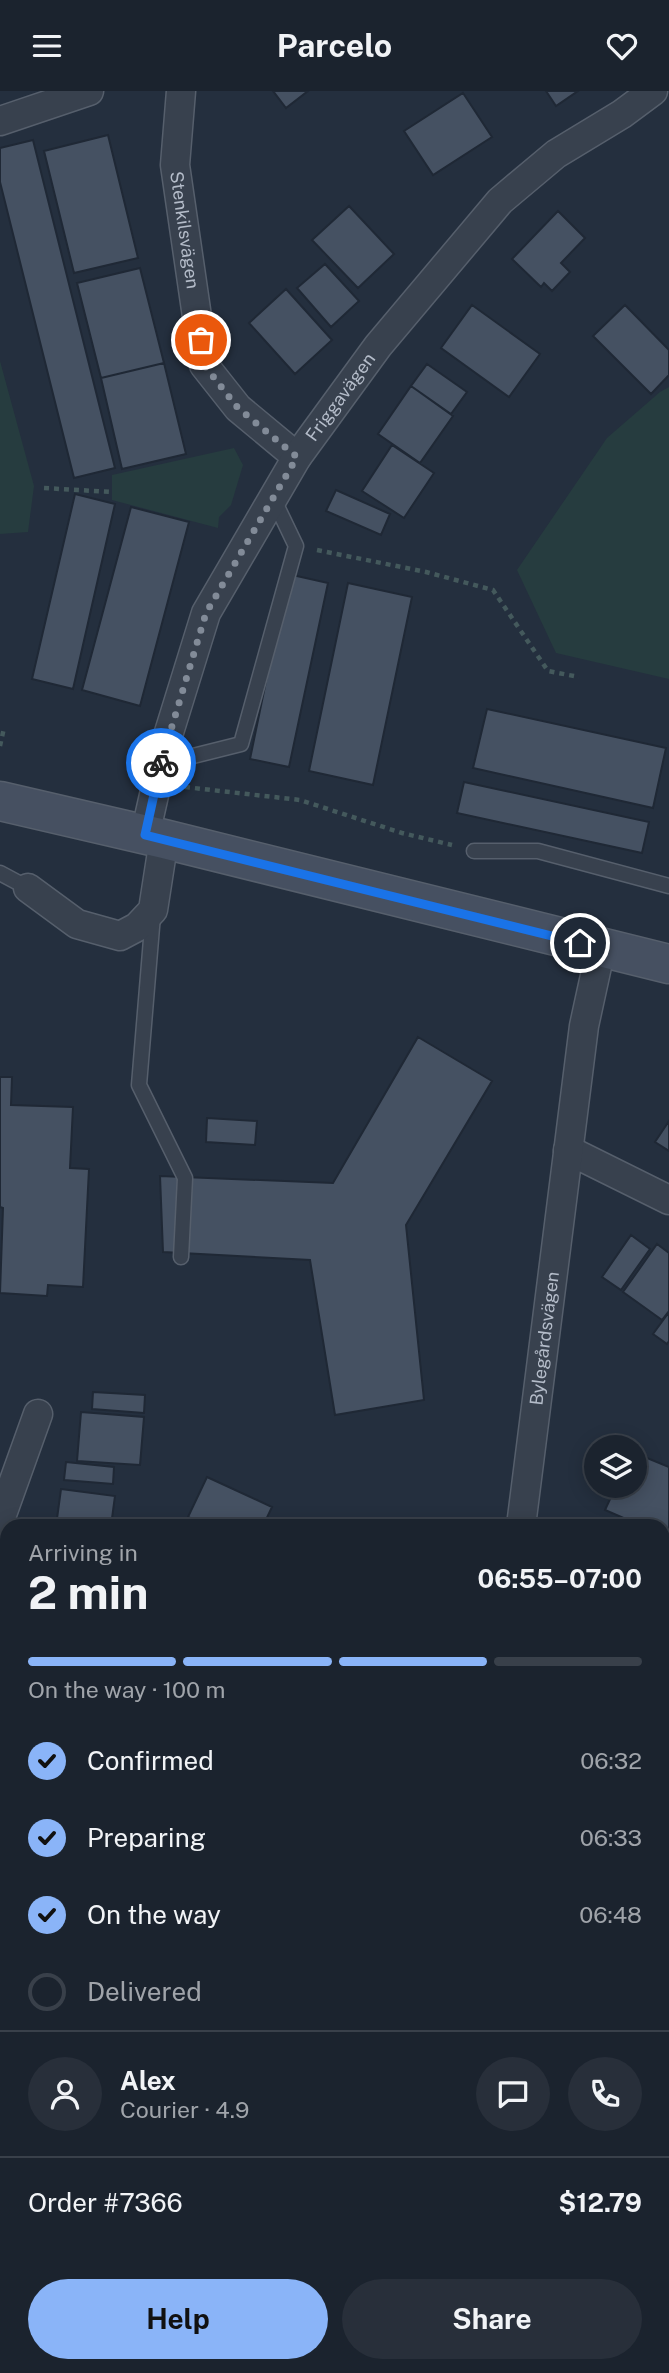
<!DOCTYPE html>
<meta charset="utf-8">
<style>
body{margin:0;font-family:"Public Sans",sans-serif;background:#282f3a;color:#f1f3f6;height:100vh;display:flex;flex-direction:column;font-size:26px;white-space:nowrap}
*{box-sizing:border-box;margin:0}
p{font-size:23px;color:#a0a4aa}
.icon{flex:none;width:38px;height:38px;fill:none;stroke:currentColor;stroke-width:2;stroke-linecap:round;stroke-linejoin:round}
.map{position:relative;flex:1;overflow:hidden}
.sheet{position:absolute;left:0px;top:1428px;width:670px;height:854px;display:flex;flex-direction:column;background:#1b232e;border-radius:21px 21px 0 0;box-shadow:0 4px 18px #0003,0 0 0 2px #39404a}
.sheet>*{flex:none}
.tools{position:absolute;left:584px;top:1344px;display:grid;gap:14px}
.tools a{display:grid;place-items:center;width:63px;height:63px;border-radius:50%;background:#1b232e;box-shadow:0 4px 18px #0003,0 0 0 2px #39404a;font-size:35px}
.pin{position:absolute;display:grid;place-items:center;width:60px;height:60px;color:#fff;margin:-30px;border:4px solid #fff;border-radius:50%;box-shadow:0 2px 7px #0007}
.courier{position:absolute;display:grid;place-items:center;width:70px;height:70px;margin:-35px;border:5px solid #1a73e8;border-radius:50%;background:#fff;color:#222;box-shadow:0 2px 9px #0007}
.head em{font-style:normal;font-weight:700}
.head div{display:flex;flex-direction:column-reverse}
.head{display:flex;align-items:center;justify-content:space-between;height:119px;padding:0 28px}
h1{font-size:46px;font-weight:700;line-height:52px}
.bar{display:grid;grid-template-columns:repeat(4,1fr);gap:10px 7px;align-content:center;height:84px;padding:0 28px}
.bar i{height:9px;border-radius:5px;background:#39404a}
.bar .active{background:#8ab4f8}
.bar p{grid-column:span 4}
.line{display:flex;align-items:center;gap:18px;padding:0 28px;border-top:2px solid #39404a}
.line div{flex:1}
.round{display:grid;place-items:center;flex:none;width:74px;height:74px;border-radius:37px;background:#282f3a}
ol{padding:0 28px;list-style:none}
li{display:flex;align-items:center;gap:21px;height:77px}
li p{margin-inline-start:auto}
li .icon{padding:7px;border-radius:50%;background:#8ab4f8;color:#111;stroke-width:4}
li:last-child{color:#a0a4aa}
li i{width:38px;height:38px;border:4px solid #39404a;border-radius:50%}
.action{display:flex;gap:14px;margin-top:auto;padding:14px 28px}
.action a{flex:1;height:80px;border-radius:42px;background:#8ab4f8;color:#111;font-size:28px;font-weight:700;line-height:80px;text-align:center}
.action a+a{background:#282f3a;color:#f1f3f6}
header{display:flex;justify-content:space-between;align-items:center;height:91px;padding:0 28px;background:#1b232e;font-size:32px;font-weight:700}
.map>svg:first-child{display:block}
</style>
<header><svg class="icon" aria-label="menu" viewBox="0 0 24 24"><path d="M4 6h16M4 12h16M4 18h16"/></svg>Parcelo<svg class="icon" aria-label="heart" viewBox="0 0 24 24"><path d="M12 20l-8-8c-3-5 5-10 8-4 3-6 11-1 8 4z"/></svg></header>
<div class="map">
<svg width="669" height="2282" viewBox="0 0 669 2282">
<rect width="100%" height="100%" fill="#242f3e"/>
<path fill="#263c3f" d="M 0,270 L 34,395 L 28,441 L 0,443 Z
M 669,296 L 669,588 L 556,562 L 517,479 L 607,347 L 660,301 Z
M 234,357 L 243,374 L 231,414 L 219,426 L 218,437 L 112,409 L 112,384 Z
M 52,2275 L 154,2275 L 146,2282 L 56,2282 Z"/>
<path fill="#455162" stroke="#1f2835" stroke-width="2" d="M 273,0 L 308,0 L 286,17 Z
M 546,0 L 578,0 L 556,15 Z
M 463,2 L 492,46 L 433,84 L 404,40 Z
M 108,44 L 138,167 L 74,182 L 44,60 Z
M 33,49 L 115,377 L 74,387 L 0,91 L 0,57 Z
M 349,115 L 394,163 L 358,197 L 312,149 Z
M 558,120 L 585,147 L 561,172 L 570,181 L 552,200 L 544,192 L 541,196 L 512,168 Z
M 325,173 L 359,210 L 331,236 L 297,197 Z
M 140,177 L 164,272 L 101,287 L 77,192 Z
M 286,198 L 332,249 L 295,283 L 249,232 Z
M 472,214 L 540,263 L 509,306 L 441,257 Z
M 625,214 L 669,259 L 669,284 L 651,303 L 593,245 Z
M 164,272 L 186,363 L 122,378 L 101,287 Z
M 427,273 L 467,301 L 451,323 L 411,295 Z
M 411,295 L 453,325 L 420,372 L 378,343 Z
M 392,354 L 434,382 L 404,427 L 362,400 Z
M 336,399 L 390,423 L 381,444 L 326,420 Z
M 75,403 L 115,413 L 73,598 L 32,588 Z
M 131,416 L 189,431 L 140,615 L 82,599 Z
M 288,483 L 328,492 L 289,676 L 250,668 Z
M 348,492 L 412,506 L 373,694 L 309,680 Z
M 487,618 L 666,657 L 653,717 L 473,677 Z
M 464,691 L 649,731 L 642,762 L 457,722 Z
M 418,946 L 492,990 L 406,1134 L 424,1309 L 335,1324 L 310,1169 L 163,1161 L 160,1085 L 333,1092 Z
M 0,986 L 12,986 L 11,1014 L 73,1016 L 70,1077 L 89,1078 L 83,1196 L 48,1194 L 47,1205 L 0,1202 L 3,1117 L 0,1116 Z
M 207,1027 L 257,1030 L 255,1054 L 206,1051 Z
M 669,1030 L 669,1060 L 655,1051 Z
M 631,1144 L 650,1158 L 621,1199 L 602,1186 Z
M 657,1153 L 669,1162 L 669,1220 L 662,1229 L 623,1201 Z
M 669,1221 L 669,1250 L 667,1253 L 653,1243 Z
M 93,1301 L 145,1304 L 144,1322 L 92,1318 Z
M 81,1321 L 144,1326 L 140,1374 L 77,1370 Z
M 635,1362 L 669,1376 L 669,1447 L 663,1444 L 663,1435 L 642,1435 L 605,1419 L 616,1395 L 635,1395 Z
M 66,1371 L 114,1376 L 113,1393 L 64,1389 Z
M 207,1386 L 272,1416 L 263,1435 L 207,1435 L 188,1426 Z
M 61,1398 L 115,1405 L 111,1435 L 56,1435 Z
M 663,1455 L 669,1457 L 669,1494 L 663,1492 Z
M 0,1538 L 7,1539 L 7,1582 L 0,1581 Z
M 0,1613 L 7,1614 L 2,1660 L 0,1660 Z
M 669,2017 L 669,2109 L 663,2104 L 663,2023 Z
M 663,2266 L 669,2273 L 669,2282 L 613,2282 L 607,2275 L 663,2275 Z
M 296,2275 L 333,2275 L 325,2282 L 302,2282 Z
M 426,2275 L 474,2275 L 480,2282 L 433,2282 Z"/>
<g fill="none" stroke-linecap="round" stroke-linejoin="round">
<defs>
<path id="lane" d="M 161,673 L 241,653 L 296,455 L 273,407
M 474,760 L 538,760 L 669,795
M 0,782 L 28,797
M 153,824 L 139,994 L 185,1087 L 181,1166"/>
<g id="street">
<path id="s1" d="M 181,0 L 175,74 L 204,274 L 238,317 L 297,366"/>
<path d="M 0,30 L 89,0"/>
<path id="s2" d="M 145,744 L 166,651 L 206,522 L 297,366 L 378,255 L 500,110 L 556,63 L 622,23 L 653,0"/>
<path d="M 28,797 L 77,833 L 120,845 L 137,836 L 153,819 L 164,748"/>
<path d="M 568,1059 L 669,1109"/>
<path d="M 0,1429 L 38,1323"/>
<path id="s3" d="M 521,1435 L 584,935 L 601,857"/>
<path d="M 663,1538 L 669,1541"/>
<path d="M 0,1799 L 7,1807"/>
<path d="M 0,1970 L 7,1963"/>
<path d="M 0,2236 L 7,2249"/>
<path d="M 20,2275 L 24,2282"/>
</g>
<path id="secondary" d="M 0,710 L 164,748 L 669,873"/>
</defs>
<use href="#lane" stroke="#565f6c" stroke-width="17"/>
<use href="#street" stroke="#565f6c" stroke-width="31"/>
<use href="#secondary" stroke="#565f6c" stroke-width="41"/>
<path stroke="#44595c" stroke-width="4.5" stroke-dasharray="5 5" stroke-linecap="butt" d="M 44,397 L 112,401
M 317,459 L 426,481 L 493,499 L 548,580 L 579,586
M 0,655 L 4,637
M 185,696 L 300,709 L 402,742 L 452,754
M 663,1699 L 669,1700"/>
<use href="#lane" stroke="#38414e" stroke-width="14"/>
<use href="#street" stroke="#38414e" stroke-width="28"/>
<use href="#secondary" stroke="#465061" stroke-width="38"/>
</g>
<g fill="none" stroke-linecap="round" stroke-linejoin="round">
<path stroke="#828b98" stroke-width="7" stroke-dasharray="0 12.6" d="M 161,672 L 206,522 L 297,366 L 238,317 L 204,274 L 201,249"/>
<path stroke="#1a73e8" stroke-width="9" d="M 161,672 L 145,744 L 580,852"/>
</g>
<g text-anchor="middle" stroke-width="5" stroke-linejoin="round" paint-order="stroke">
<g font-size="18" fill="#b4bcc9" stroke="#1d2633">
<text dy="6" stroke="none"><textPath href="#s1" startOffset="140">Stenkilsvägen</textPath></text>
<text dy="6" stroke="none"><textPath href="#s2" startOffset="485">Friggavägen</textPath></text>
<text dy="6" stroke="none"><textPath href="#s3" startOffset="189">Bylegårdsvägen</textPath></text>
</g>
</g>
</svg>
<div class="tools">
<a><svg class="icon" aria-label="layers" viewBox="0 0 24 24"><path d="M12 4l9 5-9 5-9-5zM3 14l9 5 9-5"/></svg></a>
</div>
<div class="pin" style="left:201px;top:249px;background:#ea580c"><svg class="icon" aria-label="bag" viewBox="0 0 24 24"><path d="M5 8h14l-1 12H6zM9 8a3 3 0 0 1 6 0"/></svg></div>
<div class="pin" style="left:580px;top:852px;background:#1f2937"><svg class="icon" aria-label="home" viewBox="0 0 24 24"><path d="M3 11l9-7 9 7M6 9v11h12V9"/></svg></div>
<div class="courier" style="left:161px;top:672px"><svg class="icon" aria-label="bike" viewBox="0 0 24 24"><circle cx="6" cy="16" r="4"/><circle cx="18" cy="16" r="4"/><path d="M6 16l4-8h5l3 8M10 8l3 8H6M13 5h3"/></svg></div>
<section class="sheet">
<div class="head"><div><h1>2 min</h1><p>Arriving in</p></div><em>06:55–07:00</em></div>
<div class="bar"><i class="active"></i><i class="active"></i><i class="active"></i><i></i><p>On the way · 100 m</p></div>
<ol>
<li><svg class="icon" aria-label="check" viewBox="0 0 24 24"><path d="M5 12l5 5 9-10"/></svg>Confirmed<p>06:32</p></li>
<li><svg class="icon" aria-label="check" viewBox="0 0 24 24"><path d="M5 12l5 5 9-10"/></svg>Preparing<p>06:33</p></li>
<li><svg class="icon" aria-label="check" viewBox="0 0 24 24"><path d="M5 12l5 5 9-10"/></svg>On the way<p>06:48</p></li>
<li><i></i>Delivered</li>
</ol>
<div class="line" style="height:126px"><a class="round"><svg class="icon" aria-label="person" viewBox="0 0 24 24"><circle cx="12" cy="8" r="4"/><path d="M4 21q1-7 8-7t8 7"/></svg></a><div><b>Alex</b><p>Courier · 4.9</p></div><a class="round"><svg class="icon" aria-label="chat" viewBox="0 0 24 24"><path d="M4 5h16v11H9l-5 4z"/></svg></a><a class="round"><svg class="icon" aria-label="phone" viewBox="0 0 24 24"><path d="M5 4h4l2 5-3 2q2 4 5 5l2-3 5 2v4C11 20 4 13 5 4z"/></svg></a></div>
<div class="line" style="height:91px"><div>Order #7366</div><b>$12.79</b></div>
<div class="action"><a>Help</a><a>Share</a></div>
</section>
</div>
